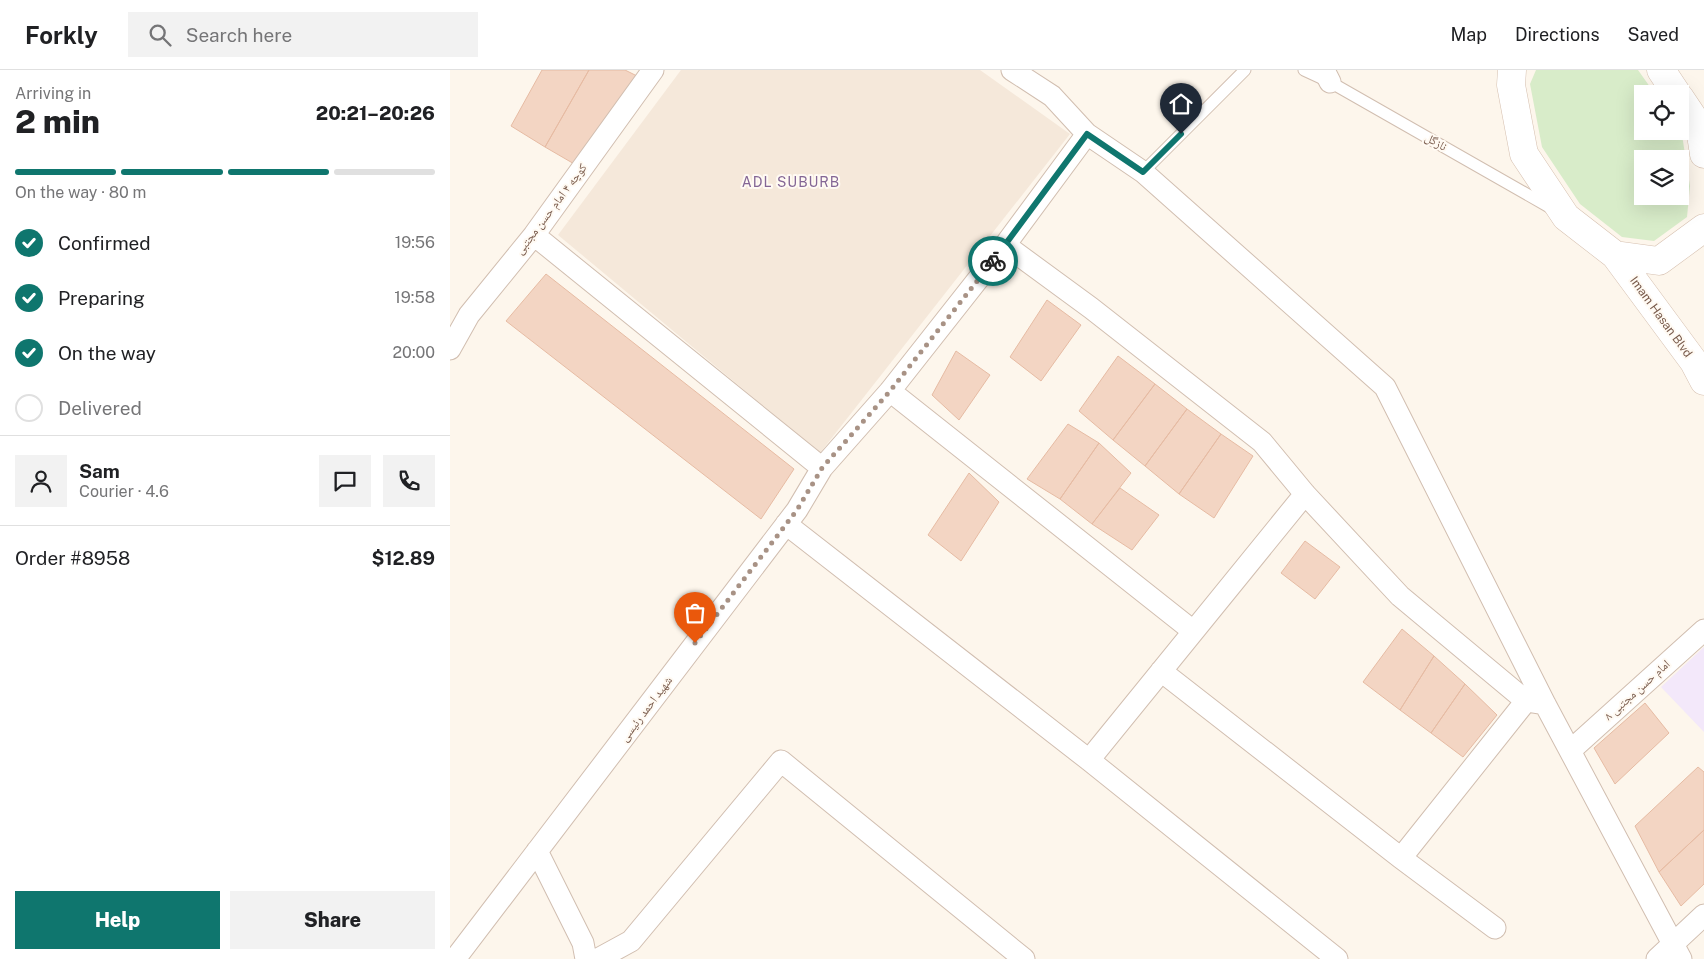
<!DOCTYPE html>
<meta charset="utf-8">
<style>
body{margin:0;font-family:"Public Sans","Noto Naskh Arabic",sans-serif;background:#f2f2f2;color:#202124;height:100vh;display:flex;flex-direction:column;font-size:19px;white-space:nowrap}
*{box-sizing:border-box;margin:0}
p{font-size:16px;color:#757577}
.icon{flex:none;width:28px;height:28px;fill:none;stroke:currentColor;stroke-width:2;stroke-linecap:round;stroke-linejoin:round}
.map{position:relative;flex:1;overflow:hidden}
.side{display:flex;flex-direction:column;background:#fff;width:450px}
.side>*{flex:none}
.tools{position:absolute;left:1184px;top:15px;display:grid;gap:10px}
.tools a{display:grid;place-items:center;width:55px;height:55px;border-radius:0px;background:#fff;box-shadow:0 5px 20px #0002;font-size:25px}
.pin{position:absolute;display:grid;place-items:center;width:42px;height:42px;color:#fff;margin:-51px -21px;border-radius:50% 50% 50% 0;rotate:-45deg;box-shadow:0 0 5px #0007}
.pin .icon{rotate:45deg}
.courier{position:absolute;display:grid;place-items:center;width:50px;height:50px;margin:-25px;border:4px solid #0f766e;border-radius:50%;background:#fff;color:#222;box-shadow:0 1px 6px #0007}
.summary em{font-style:normal;font-weight:800}
.summary div{display:flex;flex-direction:column-reverse}
.summary{display:flex;align-items:center;justify-content:space-between;height:85px;padding:0 15px}
h1{font-size:32px;font-weight:800;line-height:38px}
.bar{display:grid;grid-template-columns:repeat(4,1fr);gap:8px 5px;align-content:center;height:60px;padding:0 15px}
.bar i{height:6px;border-radius:4px;background:#e0e0e0}
.bar .active{background:#0f766e}
.bar p{grid-column:span 4}
.line{display:flex;align-items:center;gap:12px;padding:0 15px;border-top:1px solid #e0e0e0}
.line div{flex:1}
.round{display:grid;place-items:center;flex:none;width:52px;height:52px;border-radius:0px;background:#f2f2f2}
ol{padding:0 15px;list-style:none}
li{display:flex;align-items:center;gap:15px;height:55px}
li p{margin-inline-start:auto}
li .icon{padding:5px;border-radius:50%;background:#0f766e;color:#fff;stroke-width:4}
li:last-child{color:#757577}
li i{width:28px;height:28px;border:2px solid #e0e0e0;border-radius:50%}
.action{display:flex;gap:10px;margin-top:auto;padding:10px 15px}
.action a{flex:1;height:58px;border-radius:0px;background:#0f766e;color:#fff;font-size:20px;font-weight:800;line-height:58px;text-align:center}
.action a+a{background:#f2f2f2;color:#202124}
header{display:flex;align-items:center;gap:30px;box-sizing:border-box;height:70px;padding:0 25px;background:#fff;border-bottom:1px solid #e0e0e0}
header strong{font-size:24px}
nav{display:flex;gap:28px;margin-inline-start:auto;font-size:18px}
.search{width:350px;height:45px;background:#f2f2f2;display:flex;align-items:center;gap:12px;box-sizing:border-box;padding:0 18px;border-radius:0px;color:#757577;font-size:19px}
main{display:flex;flex:1;min-height:0}
.map>svg:first-child{display:block}
</style>
<header>
<strong>Forkly</strong>
<div class="search"><svg class="icon" aria-label="search" viewBox="0 0 24 24"><circle cx="10" cy="10" r="6"/><path d="M15 15l6 6"/></svg>Search here</div>
<nav><a>Map</a><a>Directions</a><a>Saved</a></nav>
</header>
<main>
<section class="side">
<div class="summary"><div><h1>2 min</h1><p>Arriving in</p></div><em>20:21–20:26</em></div>
<div class="bar"><i class="active"></i><i class="active"></i><i class="active"></i><i></i><p>On the way · 80 m</p></div>
<ol>
<li><svg class="icon" aria-label="check" viewBox="0 0 24 24"><path d="M5 12l5 5 9-10"/></svg>Confirmed<p>19:56</p></li>
<li><svg class="icon" aria-label="check" viewBox="0 0 24 24"><path d="M5 12l5 5 9-10"/></svg>Preparing<p>19:58</p></li>
<li><svg class="icon" aria-label="check" viewBox="0 0 24 24"><path d="M5 12l5 5 9-10"/></svg>On the way<p>20:00</p></li>
<li><i></i>Delivered</li>
</ol>
<div class="line" style="height:90px"><a class="round"><svg class="icon" aria-label="person" viewBox="0 0 24 24"><circle cx="12" cy="8" r="4"/><path d="M4 21q1-7 8-7t8 7"/></svg></a><div><b>Sam</b><p>Courier · 4.6</p></div><a class="round"><svg class="icon" aria-label="chat" viewBox="0 0 24 24"><path d="M4 5h16v11H9l-5 4z"/></svg></a><a class="round"><svg class="icon" aria-label="phone" viewBox="0 0 24 24"><path d="M5 4h4l2 5-3 2q2 4 5 5l2-3 5 2v4C11 20 4 13 5 4z"/></svg></a></div>
<div class="line" style="height:65px"><div>Order #8958</div><b>$12.89</b></div>
<div class="action"><a>Help</a><a>Share</a></div>
</section>
<div class="map">
<svg width="1254" height="889" viewBox="0 0 1254 889">
<rect width="100%" height="100%" fill="#fdf6ec"/>
<path fill="#f5e8da" d="M 231,0 L 530,0 L 620,64 L 370,383 L 108,165 Z"/>
<path fill="#f3e8fa" d="M 1254,577 L 1254,662 L 1211,617 Z"/>
<path fill="#d8ecc9" fill-rule="evenodd" d="M 1086,0 L 1188,0 L 1205,24 L 1192,24 L 1192,61 L 1230,61 L 1232,65 L 1240,116 L 1237,147 L 1204,171 L 1172,167 L 1130,134 L 1092,77 L 1080,14 ZM 1192,89 L 1230,89 L 1230,126 L 1192,126 Z"/>
<path fill="#f3d5c3" stroke="#e6bba3" d="M 92,0 L 139,0 L 95,77 L 61,56 Z
M 139,0 L 175,0 L 187,6 L 126,95 L 95,77 Z
M 96,204 L 344,399 L 311,449 L 56,251 Z
M 597,230 L 631,255 L 591,311 L 560,287 Z
M 506,281 L 540,305 L 509,350 L 482,325 Z
M 668,286 L 705,314 L 663,370 L 629,341 Z
M 705,314 L 737,339 L 695,396 L 663,370 Z
M 737,339 L 771,364 L 729,424 L 695,396 Z
M 618,354 L 649,373 L 610,429 L 577,409 Z
M 771,364 L 803,386 L 764,448 L 729,424 Z
M 649,373 L 681,403 L 642,454 L 610,429 Z
M 519,403 L 549,432 L 511,491 L 478,465 Z
M 670,418 L 709,445 L 682,480 L 642,454 Z
M 855,471 L 890,497 L 865,529 L 831,503 Z
M 952,559 L 984,586 L 950,640 L 913,612 Z
M 984,586 L 1015,614 L 981,663 L 950,640 Z
M 1015,614 L 1047,645 L 1013,687 L 981,663 Z
M 1195,633 L 1219,663 L 1165,714 L 1144,678 Z
M 1248,697 L 1254,702 L 1254,760 L 1209,802 L 1185,756 Z
M 1254,760 L 1254,814 L 1231,836 L 1209,802 Z"/>
<g fill="none" stroke-linecap="round" stroke-linejoin="round">
<defs>
<path id="service" d="M 854,0 L 880,12 L 1101,138
M 693,102 L 795,0"/>
<path id="minor" d="M 562,0 L 602,26 L 637,64 L 693,102 L 935,317 L 1095,634 L 1231,889
M 874,0 L 880,12
M 84,165 L 372,398
M 555,175 L 641,238 L 812,372 L 855,424 L 950,526 L 1076,631 L 1095,634
M 0,279 L 19,245 L 84,165 L 203,0
M 440,321 L 743,561
M 336,454 L 639,690 L 887,889
M 711,601 L 951,788 L 1045,858
M 1121,680 L 1254,560
M 639,690 L 855,424
M 87,781 L 133,873 L 136,889
M 951,788 L 1076,631
M 5,889 L 347,440 L 372,398 L 440,321 L 555,175 L 637,64
M 148,889 L 181,871 L 331,691 L 574,889
M 1207,889 L 1254,845"/>
<path id="secondary" d="M 1062,0 L 1061,15 L 1074,84 L 1116,147 L 1165,185 L 1209,191 L 1254,158
M 1211,0 L 1227,24
M 1230,28 L 1250,58 L 1254,84
M 1165,185 L 1244,292 L 1254,311"/>
</defs>
<use href="#service" stroke="#d1beb0" stroke-width="13"/>
<use href="#minor" stroke="#d1beb0" stroke-width="23"/>
<use href="#secondary" stroke="#d6c0b0" stroke-width="29"/>
<use href="#service" stroke="#fff" stroke-width="11"/>
<use href="#minor" stroke="#fff" stroke-width="21"/>
<use href="#secondary" stroke="#fff" stroke-width="28"/>
</g>
<g fill="none" stroke-linecap="round" stroke-linejoin="round">
<path stroke="#a89285" stroke-width="5" stroke-dasharray="0 9" d="M 245,573 L 347,440 L 372,398 L 440,321 L 543,191"/>
<path stroke="#0f766e" stroke-width="6" d="M 543,191 L 637,64 L 693,102 L 731,64"/>
</g>
<g text-anchor="middle" stroke-width="4" stroke-linejoin="round" paint-order="stroke">
<g font-size="12" fill="#7a5c4d" stroke="#fffaf3">
<text transform="translate(986 72) rotate(30)" y="4">نازگل</text>
<text transform="translate(101 139) rotate(-53)" y="4">کوچه ۴ امام حسن مجتبی</text>
<text transform="translate(1211 247) rotate(54)" y="4">Imam Hasan Blvd</text>
<text transform="translate(1187 620) rotate(-42)" y="4">امام حسن مجتبی ۸</text>
<text transform="translate(196 639) rotate(-53)" y="4">شهید احمد رئیسی</text>
</g>
<g font-size="14" letter-spacing="1" fill="#846695" stroke="#fffaf3">
<text x="341" y="117">ADL SUBURB</text>
</g>
</g>
</svg>
<div class="tools">
<a><svg class="icon" aria-label="locate" viewBox="0 0 24 24"><circle cx="12" cy="12" r="6"/><path d="M12 2v4M12 18v4M2 12h4M18 12h4"/></svg></a>
<a><svg class="icon" aria-label="layers" viewBox="0 0 24 24"><path d="M12 4l9 5-9 5-9-5zM3 14l9 5 9-5"/></svg></a>
</div>
<div class="pin" style="left:245px;top:573px;background:#ea580c"><svg class="icon" aria-label="bag" viewBox="0 0 24 24"><path d="M5 8h14l-1 12H6zM9 8a3 3 0 0 1 6 0"/></svg></div>
<div class="pin" style="left:731px;top:64px;background:#1f2937"><svg class="icon" aria-label="home" viewBox="0 0 24 24"><path d="M3 11l9-7 9 7M6 9v11h12V9"/></svg></div>
<div class="courier" style="left:543px;top:191px"><svg class="icon" aria-label="bike" viewBox="0 0 24 24"><circle cx="6" cy="16" r="4"/><circle cx="18" cy="16" r="4"/><path d="M6 16l4-8h5l3 8M10 8l3 8H6M13 5h3"/></svg></div>
</div>
</main>
